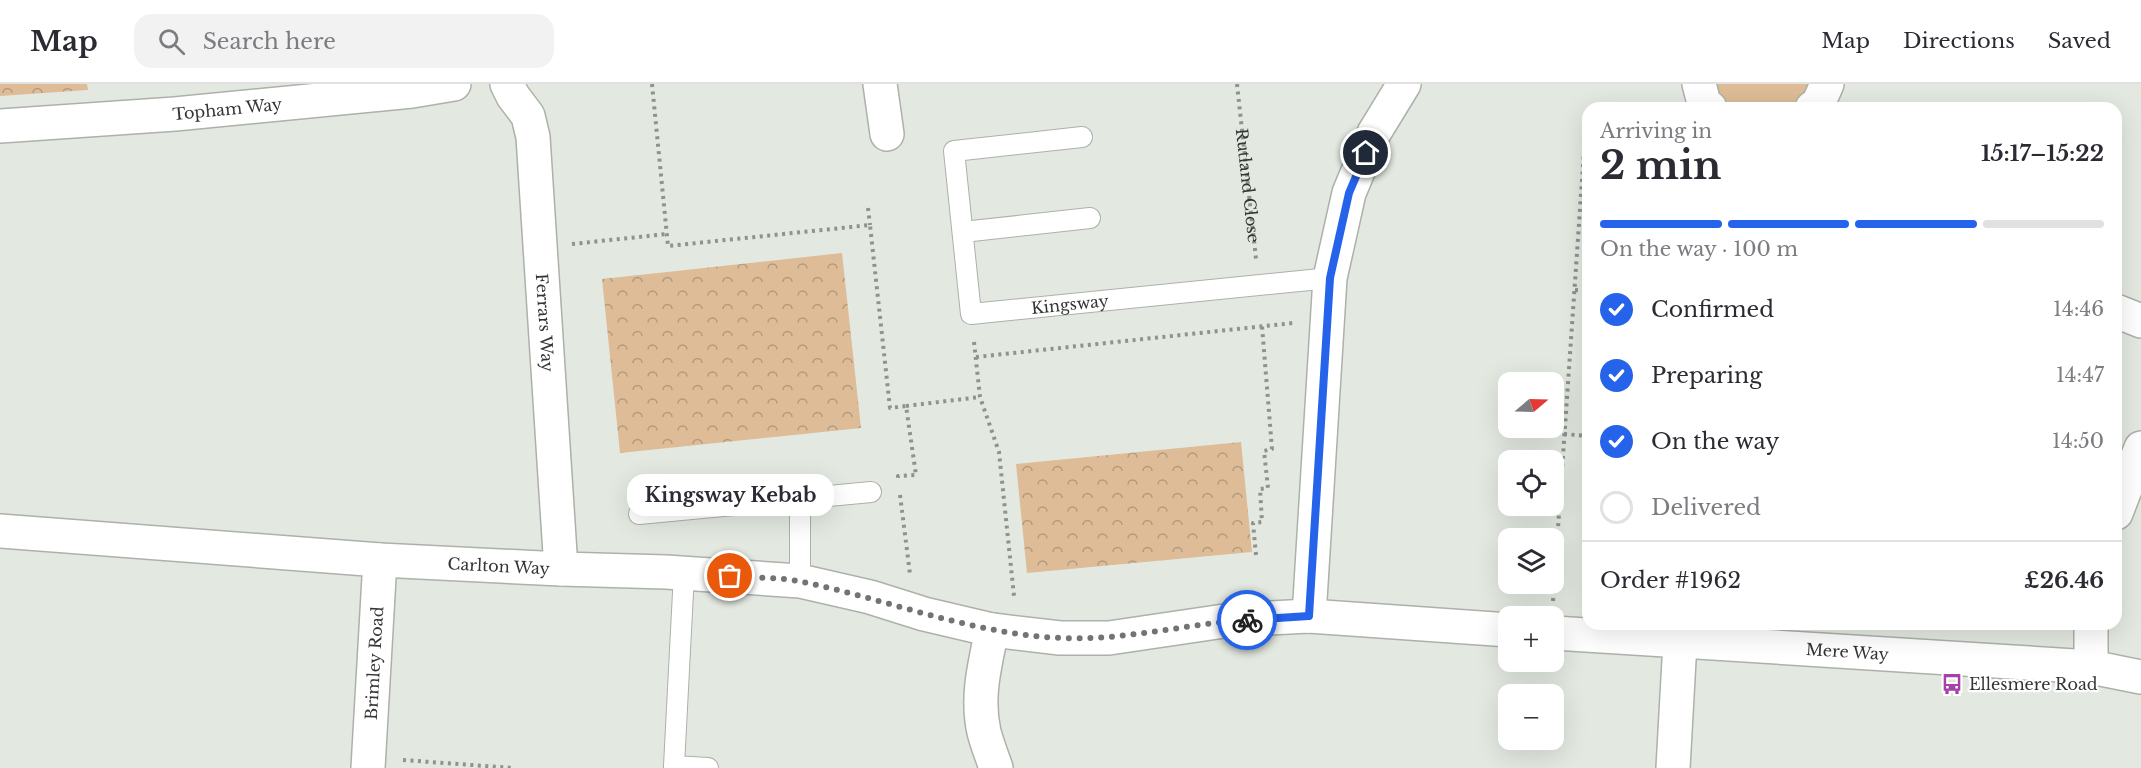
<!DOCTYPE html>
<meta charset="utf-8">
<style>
body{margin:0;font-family:"Libre Baskerville",serif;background:#f2f2f3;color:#2b2b33;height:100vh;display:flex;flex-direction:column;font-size:22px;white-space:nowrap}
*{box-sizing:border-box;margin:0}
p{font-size:20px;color:#7c7c81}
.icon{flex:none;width:33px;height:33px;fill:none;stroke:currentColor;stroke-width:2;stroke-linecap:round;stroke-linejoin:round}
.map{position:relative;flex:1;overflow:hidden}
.drawer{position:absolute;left:1582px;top:18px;width:540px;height:528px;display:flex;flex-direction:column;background:#fff;border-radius:18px;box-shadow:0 6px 24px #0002}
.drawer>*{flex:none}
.needle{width:39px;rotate:71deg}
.controls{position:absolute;left:1498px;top:288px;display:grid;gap:12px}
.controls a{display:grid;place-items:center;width:66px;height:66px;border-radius:12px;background:#fff;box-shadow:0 6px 24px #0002;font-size:30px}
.pin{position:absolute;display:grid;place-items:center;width:51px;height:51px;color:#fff;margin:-26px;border:3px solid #fff;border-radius:50%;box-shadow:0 2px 6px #0007}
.courier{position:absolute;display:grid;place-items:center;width:60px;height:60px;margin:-30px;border:4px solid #2563eb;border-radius:50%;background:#fff;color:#222;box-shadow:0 2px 8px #0007}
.bubble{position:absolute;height:42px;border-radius:18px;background:#fff;box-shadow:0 6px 24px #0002;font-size:20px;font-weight:700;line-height:42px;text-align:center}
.headline em{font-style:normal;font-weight:700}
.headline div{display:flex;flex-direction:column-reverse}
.headline{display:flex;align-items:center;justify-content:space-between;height:102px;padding:0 18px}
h1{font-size:39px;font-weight:700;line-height:45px}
.bar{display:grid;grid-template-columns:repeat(4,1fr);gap:9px 6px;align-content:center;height:72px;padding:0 18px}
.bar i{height:8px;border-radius:4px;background:#e1e1e2}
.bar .active{background:#2563eb}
.bar p{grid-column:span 4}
.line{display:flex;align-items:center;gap:15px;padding:0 18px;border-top:2px solid #e1e1e2}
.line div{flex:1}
ol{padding:0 18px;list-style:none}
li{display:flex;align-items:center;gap:18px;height:66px}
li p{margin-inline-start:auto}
li .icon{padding:6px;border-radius:50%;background:#2563eb;color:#fff;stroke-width:4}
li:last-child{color:#7c7c81}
li i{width:33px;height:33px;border:3px solid #e1e1e2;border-radius:50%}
header{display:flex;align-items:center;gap:36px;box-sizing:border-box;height:84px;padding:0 30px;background:#fff;border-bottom:2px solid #e1e1e2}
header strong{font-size:28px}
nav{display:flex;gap:33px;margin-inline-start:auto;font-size:21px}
.search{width:420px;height:54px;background:#f2f2f3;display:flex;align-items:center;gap:15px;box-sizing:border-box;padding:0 21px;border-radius:18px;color:#7c7c81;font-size:22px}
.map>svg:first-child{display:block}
</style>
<header>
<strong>Map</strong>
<div class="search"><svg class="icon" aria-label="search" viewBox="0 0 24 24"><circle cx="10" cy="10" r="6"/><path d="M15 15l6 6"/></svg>Search here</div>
<nav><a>Map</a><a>Directions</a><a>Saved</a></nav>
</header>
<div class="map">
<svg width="2141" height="684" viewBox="0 0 2141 684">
<defs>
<pattern id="park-crowns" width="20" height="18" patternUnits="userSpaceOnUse" patternTransform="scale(1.5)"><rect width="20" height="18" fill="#ddbc97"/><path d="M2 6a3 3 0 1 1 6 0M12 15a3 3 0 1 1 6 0" fill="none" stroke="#b49a7c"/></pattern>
</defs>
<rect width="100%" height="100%" fill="#e3e9e1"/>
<path fill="#ddbc97" d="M 1711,0 L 1816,0 L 1798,24 L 1727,24 L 1716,12 Z"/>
<path fill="url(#park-crowns)" d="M 0,0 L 87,0 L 88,6 L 0,12 Z
M 842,169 L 861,344 L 620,369 L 602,195 Z
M 1241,358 L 1252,468 L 1027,489 L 1016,380 Z"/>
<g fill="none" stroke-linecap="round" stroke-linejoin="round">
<defs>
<g id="lane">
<path id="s2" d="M 1082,53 L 954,67 L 971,230 L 1330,194"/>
<path d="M 963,148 L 1090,134"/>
<path d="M 639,430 L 871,408"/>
<path d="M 684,489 L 674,682 L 708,684"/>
<path d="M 800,497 L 800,415"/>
</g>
<g id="street">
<path id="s3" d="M 507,0 L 513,12 L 528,32 L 533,53 L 561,485"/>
<path d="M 880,0 L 887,50"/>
<path d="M 1699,0 L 1704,19 L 1710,24"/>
<path d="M 1812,24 L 1818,20 L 1827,0"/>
<path id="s4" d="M 0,42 L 175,30 L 412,7 L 454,0"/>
<path d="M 2116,227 L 2141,237"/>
<path d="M 2116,429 L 2141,364"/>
<path id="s5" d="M 0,447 L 380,476 L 561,485 L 666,488 L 800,497 L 870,513 L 924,530 L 992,546 L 1060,554 L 1109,554 L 1231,536 L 1309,532 L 1509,546"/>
<path d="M 1309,532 L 1330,194 L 1349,109 L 1374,49 L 1404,0"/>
<path d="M 992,546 C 985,580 976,613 984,648 C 987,660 992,672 996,684"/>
<path id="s6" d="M 1554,549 L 2091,583 L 2141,593"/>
<path d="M 2091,583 L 2091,540"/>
<path id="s7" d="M 368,684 L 380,476"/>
<path d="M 1673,684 L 1681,540"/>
</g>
</defs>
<use href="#lane" stroke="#acb1aa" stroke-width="22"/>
<use href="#street" stroke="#acb1aa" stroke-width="36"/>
<g stroke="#8f938d" stroke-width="4" stroke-dasharray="3 4.5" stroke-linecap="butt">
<path d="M 652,0 L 668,162 L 870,141 L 890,324 L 906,322 L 916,391 L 898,392 L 898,398"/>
<path id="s1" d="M 1237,0 L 1256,175"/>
<path d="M 868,124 L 870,141"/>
<path d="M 572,160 L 667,150"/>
<path d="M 1575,206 L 1588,207"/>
<path d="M 974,258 L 980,313 L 999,368 L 1014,512"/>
<path d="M 976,273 L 1293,239"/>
<path d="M 906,322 L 980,313"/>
<path d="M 1564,350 L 1588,352"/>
<path d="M 900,411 L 910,490"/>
<path d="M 1256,471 L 1253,439 L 1262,438 L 1260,405 L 1268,404 L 1264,367 L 1272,365 L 1262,242"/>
<path d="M 1553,517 L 1584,67 L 1588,68"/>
<path d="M 403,676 L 513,684"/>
</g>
<use href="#lane" stroke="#fff" stroke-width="20"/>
<use href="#street" stroke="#fff" stroke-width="33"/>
</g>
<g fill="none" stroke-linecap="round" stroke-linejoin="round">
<path stroke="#717570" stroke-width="6" stroke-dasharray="0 10.8" d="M 730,492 C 754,494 780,493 803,498 C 889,516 972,550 1061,554 C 1124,557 1184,540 1247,536"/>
<path stroke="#2563eb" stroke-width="8" d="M 1247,536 L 1309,532 L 1330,194 L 1349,109 L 1366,69"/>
</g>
<defs>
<symbol id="bus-bare" viewBox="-9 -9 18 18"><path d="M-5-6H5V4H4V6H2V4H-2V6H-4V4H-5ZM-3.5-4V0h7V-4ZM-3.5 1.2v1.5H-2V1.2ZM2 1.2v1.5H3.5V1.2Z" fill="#a541a7" stroke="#fff" stroke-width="2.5" paint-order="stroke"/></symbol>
</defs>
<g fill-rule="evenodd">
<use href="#bus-bare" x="1937" y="585" width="30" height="30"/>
</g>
<g text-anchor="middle" stroke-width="4.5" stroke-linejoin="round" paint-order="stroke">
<g font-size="16" fill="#343633" stroke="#fff">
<text dy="6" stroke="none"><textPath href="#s4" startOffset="228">Topham Way</textPath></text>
<text dy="6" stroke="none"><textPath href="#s1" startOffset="102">Rutland Close</textPath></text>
<text dy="6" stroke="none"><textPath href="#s2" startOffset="392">Kingsway</textPath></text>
<text dy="6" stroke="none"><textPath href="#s3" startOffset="246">Ferrars Way</textPath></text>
<text dy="6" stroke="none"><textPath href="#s5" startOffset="500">Carlton Way</textPath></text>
<text dy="6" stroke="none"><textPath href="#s6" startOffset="294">Mere Way</textPath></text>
<text dy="6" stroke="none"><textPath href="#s7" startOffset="105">Brimley Road</textPath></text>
</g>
<g font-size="16" fill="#343633" stroke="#fff" text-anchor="start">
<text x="1969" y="606">Ellesmere Road</text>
</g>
</g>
</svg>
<div class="controls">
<a><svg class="needle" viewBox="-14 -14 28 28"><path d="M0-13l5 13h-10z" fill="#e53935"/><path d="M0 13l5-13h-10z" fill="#7c7c81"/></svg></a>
<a><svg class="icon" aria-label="locate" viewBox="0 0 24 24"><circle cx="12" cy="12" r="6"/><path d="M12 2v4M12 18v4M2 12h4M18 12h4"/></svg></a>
<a><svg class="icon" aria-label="layers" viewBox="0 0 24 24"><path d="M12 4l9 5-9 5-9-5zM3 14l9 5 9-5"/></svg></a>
<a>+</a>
<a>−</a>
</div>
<div class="pin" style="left:730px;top:492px;background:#ea580c"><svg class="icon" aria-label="bag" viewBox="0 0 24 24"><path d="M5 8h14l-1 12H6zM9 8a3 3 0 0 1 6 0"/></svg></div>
<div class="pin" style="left:1366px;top:69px;background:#1f2937"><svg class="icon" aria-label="home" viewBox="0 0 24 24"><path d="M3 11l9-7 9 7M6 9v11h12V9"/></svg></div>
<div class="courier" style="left:1247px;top:536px"><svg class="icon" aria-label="bike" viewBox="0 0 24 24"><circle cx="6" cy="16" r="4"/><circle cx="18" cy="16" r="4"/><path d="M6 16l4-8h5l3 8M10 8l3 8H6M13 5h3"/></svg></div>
<div class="bubble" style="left:627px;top:390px;width:207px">Kingsway Kebab</div>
<section class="drawer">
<div class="headline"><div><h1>2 min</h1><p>Arriving in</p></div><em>15:17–15:22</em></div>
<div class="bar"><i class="active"></i><i class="active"></i><i class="active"></i><i></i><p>On the way · 100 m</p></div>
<ol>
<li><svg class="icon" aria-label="check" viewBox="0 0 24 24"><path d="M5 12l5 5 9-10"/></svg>Confirmed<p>14:46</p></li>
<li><svg class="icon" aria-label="check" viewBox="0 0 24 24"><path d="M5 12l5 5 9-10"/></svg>Preparing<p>14:47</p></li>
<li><svg class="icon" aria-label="check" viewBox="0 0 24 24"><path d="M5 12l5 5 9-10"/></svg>On the way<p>14:50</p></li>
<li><i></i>Delivered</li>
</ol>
<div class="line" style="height:78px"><div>Order #1962</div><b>£26.46</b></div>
</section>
</div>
